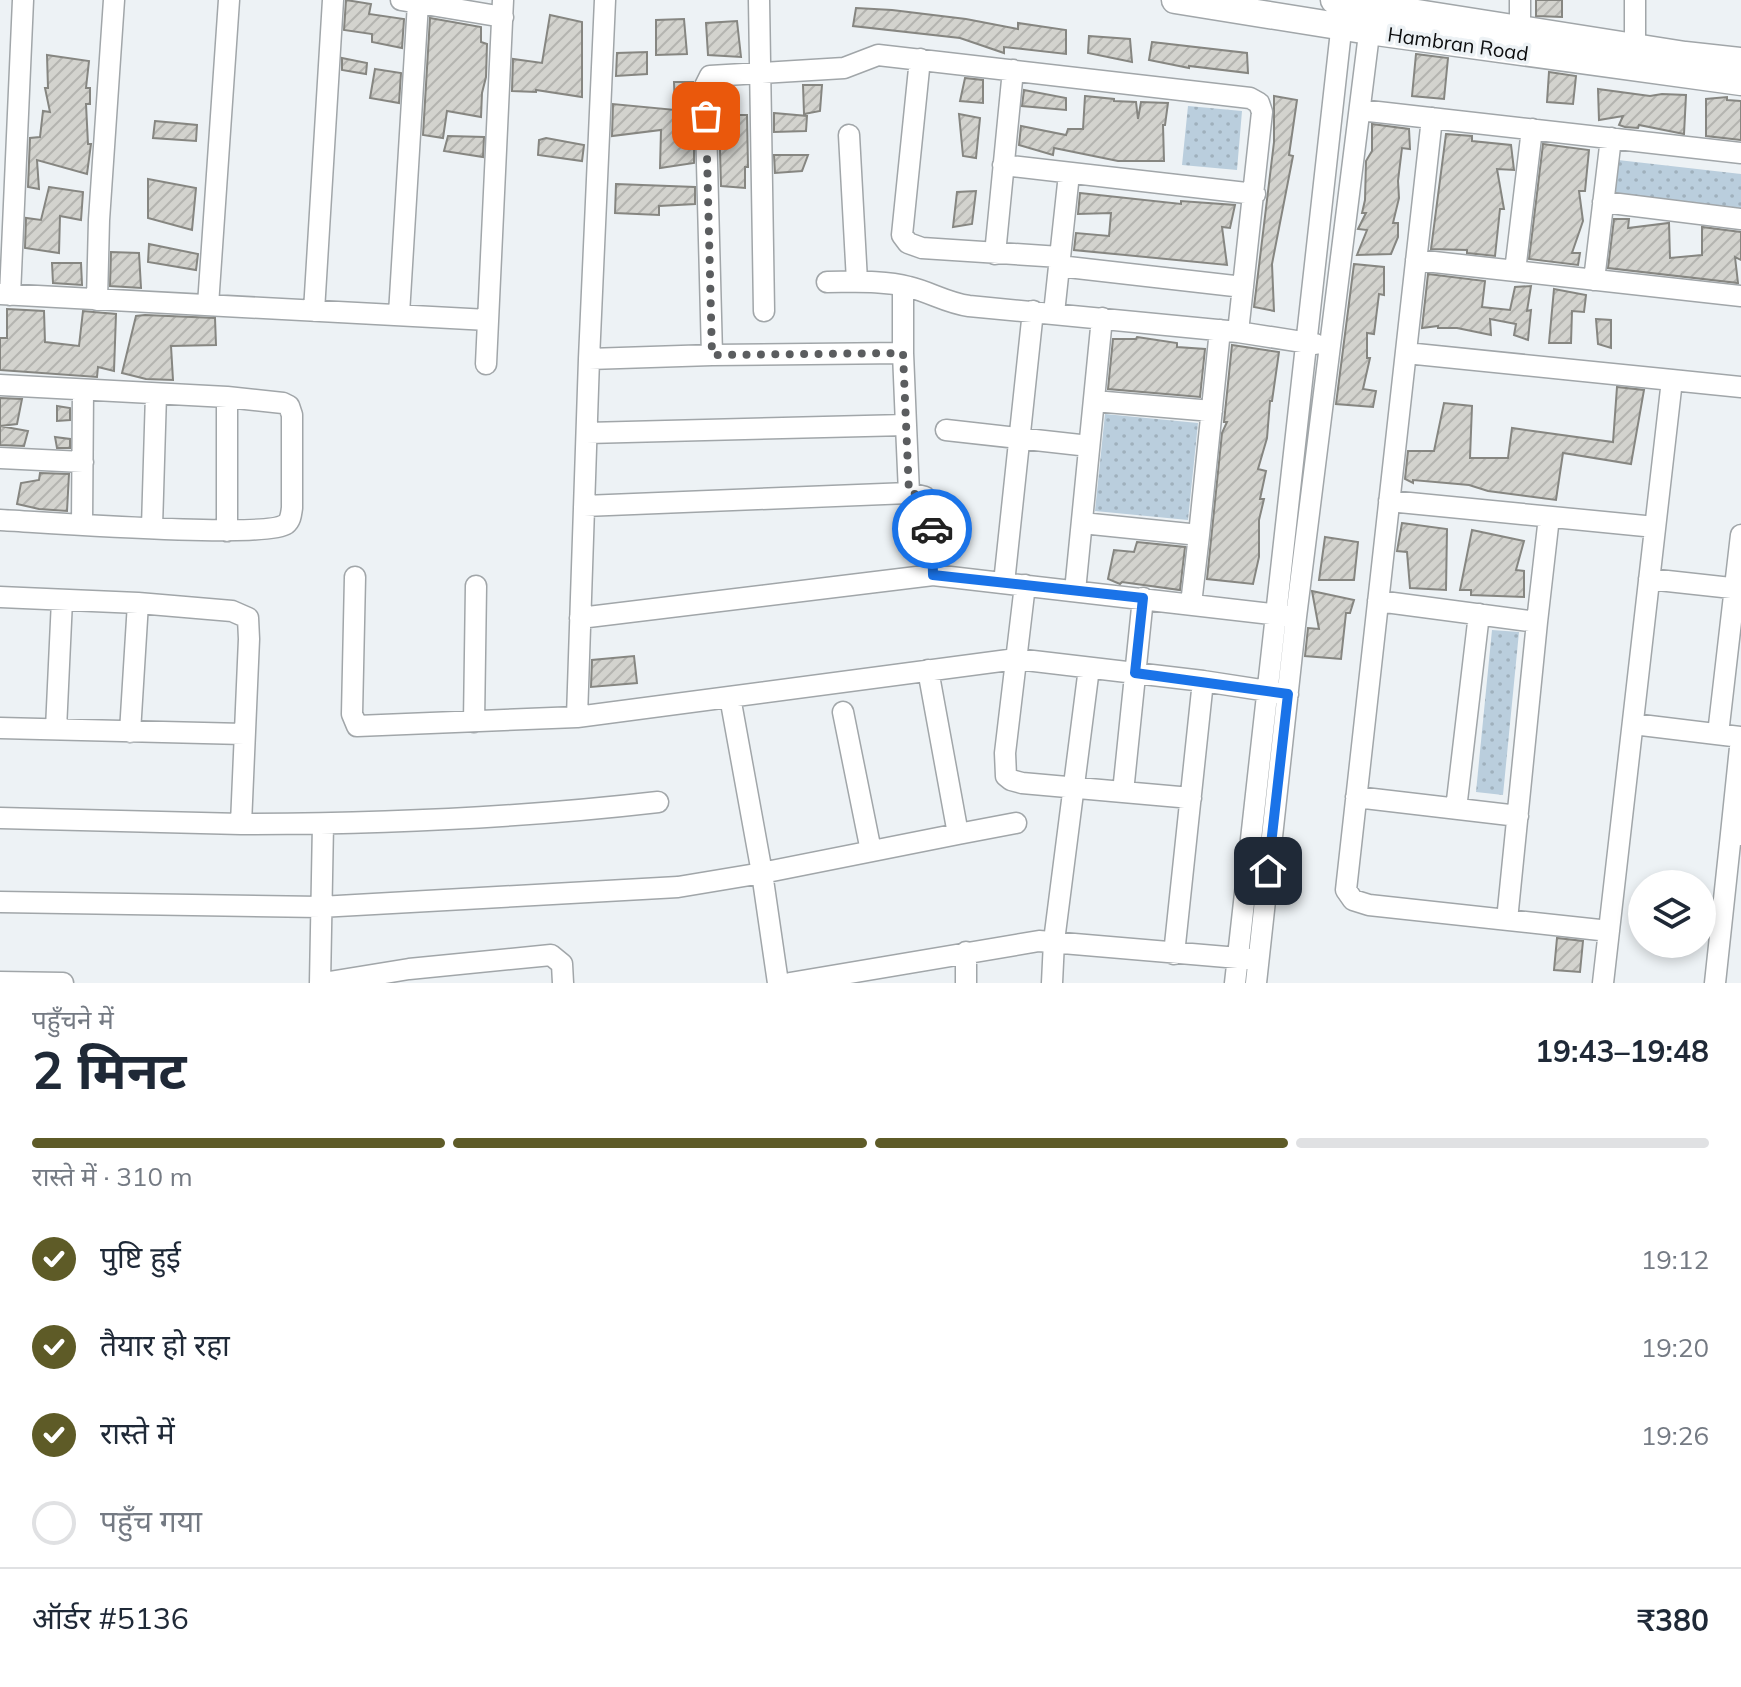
<!DOCTYPE html>
<html lang="hi">
<meta charset="utf-8">
<style>
body{margin:0;font-family:Mulish,"Noto Sans Devanagari",sans-serif;background:#f6f6f7;color:#1f2937;height:100vh;display:flex;flex-direction:column;font-size:30px;white-space:nowrap}
*{box-sizing:border-box;margin:0}
p{font-size:26px;color:#747a83}
.icon{flex:none;width:44px;height:44px;fill:none;stroke:currentColor;stroke-width:2;stroke-linecap:round;stroke-linejoin:round}
.map{position:relative;height:983px;overflow:hidden}
.sheet{display:flex;flex-direction:column;background:#fff;flex:1}
.sheet>*{flex:none}
.fabs{position:absolute;left:1628px;top:870px;display:grid;gap:16px}
.fabs a{display:grid;place-items:center;width:88px;height:88px;border-radius:50%;background:#fff;box-shadow:0 4px 12px #0003;font-size:40px}
.pin{position:absolute;display:grid;place-items:center;width:68px;height:68px;color:#fff;margin:-34px;border-radius:16px;box-shadow:0 4px 12px #0006}
.courier{position:absolute;display:grid;place-items:center;width:80px;height:80px;margin:-40px;border:6px solid #1a73e8;border-radius:50%;background:#fff;color:#222;box-shadow:0 2px 10px #0007}
.headline em{font-style:normal;font-weight:700}
.headline div{display:flex;flex-direction:column-reverse}
.headline{display:flex;align-items:center;justify-content:space-between;height:136px;padding:0 32px}
h1{font-size:52px;font-weight:700;line-height:60px}
.bar{display:grid;grid-template-columns:repeat(4,1fr);gap:12px 8px;align-content:center;height:96px;padding:0 32px}
.bar i{height:10px;border-radius:6px;background:#e0e1e3}
.bar .active{background:#5e5b27}
.bar p{grid-column:span 4}
.line{display:flex;align-items:center;gap:20px;padding:0 32px;border-top:2px solid #e0e1e3}
.line div{flex:1}
ol{padding:0 32px;list-style:none}
li{display:flex;align-items:center;gap:24px;height:88px}
li p{margin-inline-start:auto}
li .icon{padding:8px;border-radius:50%;background:#5e5b27;color:#fff;stroke-width:4}
li:last-child{color:#747a83}
li i{width:44px;height:44px;border:4px solid #e0e1e3;border-radius:50%}
.map>svg:first-child{display:block}
</style>
<div class="map">
<svg width="1741" height="983" viewBox="0 0 1741 983">
<defs>
<pattern id="green-dots" width="8" height="8" patternUnits="userSpaceOnUse" patternTransform="scale(2)"><rect width="8" height="8" fill="#bacedd"/><path d="M2 2h.1M6 6h.1" fill="none" stroke="#9fb0bc" stroke-width="1.8" stroke-linecap="round"/></pattern>
<pattern id="building-hatch" width="6" height="6" patternUnits="userSpaceOnUse" patternTransform="scale(2)"><rect width="6" height="6" fill="#d3d3ce"/><path d="M-1 1l2-2M0 6l6-6M5 7l2-2" fill="none" stroke="#b4b4b0"/></pattern>
</defs>
<rect width="100%" height="100%" fill="#edf2f5"/>
<path fill="url(#green-dots)" d="M 1188,106 L 1242,111 L 1237,170 L 1182,165 Z
M 1618,160 L 1741,174 L 1741,208 L 1614,193 Z
M 1105,414 L 1198,423 L 1188,520 L 1095,511 Z
M 1492,630 L 1519,632 L 1503,795 L 1476,792 Z"/>
<path fill="url(#building-hatch)" stroke="#868681" stroke-width="2" d="M 346,0 L 371,4 L 369,14 L 404,19 L 402,48 L 372,42 L 372,34 L 344,30 Z
M 1536,0 L 1562,0 L 1562,17 L 1536,16 Z
M 856,8 L 892,10 L 966,19 L 1018,29 L 1018,23 L 1066,30 L 1066,54 L 1004,47 L 1004,53 L 960,38 L 853,26 Z
M 550,15 L 582,22 L 582,97 L 536,90 L 536,92 L 512,91 L 513,59 L 542,63 Z
M 430,18 L 481,27 L 481,42 L 487,44 L 486,77 L 482,93 L 481,117 L 447,111 L 443,138 L 423,135 Z
M 684,19 L 687,54 L 656,55 L 656,20 Z
M 737,21 L 741,57 L 708,55 L 706,23 Z
M 1089,36 L 1130,39 L 1132,62 L 1088,53 Z
M 1152,42 L 1247,53 L 1248,73 L 1189,66 L 1189,68 L 1149,60 Z
M 647,52 L 647,74 L 616,76 L 617,53 Z
M 1416,54 L 1448,58 L 1444,99 L 1412,96 Z
M 47,55 L 89,61 L 86,88 L 90,88 L 90,104 L 86,104 L 88,144 L 91,144 L 87,174 L 37,160 L 39,189 L 28,187 L 30,138 L 40,137 L 43,111 L 50,112 L 45,88 L 48,88 Z
M 342,58 L 367,63 L 366,74 L 342,70 Z
M 375,69 L 401,73 L 399,103 L 370,98 Z
M 1549,72 L 1576,76 L 1573,104 L 1547,102 Z
M 965,78 L 983,80 L 983,103 L 960,101 Z
M 674,82 L 693,82 L 687,145 L 694,145 L 694,163 L 660,168 L 661,130 L 612,136 L 613,104 L 675,110 Z
M 803,85 L 822,85 L 820,111 L 804,114 Z
M 1598,89 L 1650,96 L 1662,94 L 1686,95 L 1684,134 L 1639,125 L 1638,128 L 1625,127 L 1619,125 L 1623,116 L 1599,120 Z
M 1024,90 L 1066,98 L 1066,110 L 1022,106 Z
M 1085,96 L 1114,99 L 1114,101 L 1136,102 L 1138,119 L 1141,102 L 1168,103 L 1165,125 L 1163,125 L 1164,161 L 1118,161 L 1054,148 L 1053,155 L 1019,145 L 1021,126 L 1066,135 L 1068,129 L 1083,129 Z
M 1274,96 L 1297,100 L 1289,155 L 1293,156 L 1272,264 L 1274,311 L 1254,307 L 1274,142 Z
M 1727,97 L 1727,100 L 1741,101 L 1741,140 L 1706,136 L 1706,99 Z
M 774,113 L 807,116 L 806,131 L 774,132 Z
M 959,114 L 980,118 L 976,158 L 963,156 Z
M 719,115 L 747,115 L 748,167 L 745,167 L 745,188 L 721,186 Z
M 155,121 L 197,125 L 196,141 L 153,138 Z
M 1372,124 L 1409,129 L 1410,149 L 1402,148 L 1398,181 L 1399,198 L 1393,223 L 1398,223 L 1398,237 L 1391,254 L 1357,255 L 1367,230 L 1358,229 L 1366,213 L 1362,213 L 1365,200 L 1366,161 L 1372,151 Z
M 1446,134 L 1472,136 L 1472,141 L 1511,145 L 1514,170 L 1497,169 L 1504,209 L 1500,209 L 1495,256 L 1467,253 L 1467,250 L 1431,249 Z
M 448,136 L 484,137 L 483,157 L 444,151 Z
M 546,138 L 584,145 L 582,161 L 538,155 L 539,140 Z
M 1543,144 L 1589,150 L 1585,191 L 1579,191 L 1583,221 L 1572,253 L 1580,253 L 1578,265 L 1529,259 Z
M 774,155 L 808,155 L 802,171 L 775,173 Z
M 148,179 L 196,188 L 192,230 L 148,218 Z
M 616,184 L 695,187 L 695,204 L 659,206 L 659,215 L 615,213 Z
M 49,187 L 83,192 L 81,220 L 60,216 L 59,253 L 25,248 L 26,218 L 41,220 Z
M 976,191 L 972,224 L 953,227 L 957,192 Z
M 1080,193 L 1181,204 L 1181,201 L 1235,205 L 1230,228 L 1222,227 L 1227,265 L 1074,250 L 1076,233 L 1109,236 L 1111,213 L 1078,214 Z
M 1614,219 L 1629,219 L 1628,228 L 1669,223 L 1670,258 L 1702,255 L 1702,227 L 1741,232 L 1741,260 L 1735,257 L 1738,283 L 1608,268 Z
M 149,244 L 198,254 L 196,270 L 148,262 Z
M 111,252 L 139,253 L 141,288 L 110,286 Z
M 52,263 L 81,263 L 82,285 L 53,283 Z
M 1354,264 L 1384,267 L 1384,295 L 1379,294 L 1374,334 L 1367,333 L 1367,358 L 1370,358 L 1363,389 L 1376,391 L 1373,407 L 1336,404 Z
M 1428,274 L 1485,281 L 1482,307 L 1510,310 L 1515,287 L 1531,286 L 1527,311 L 1531,310 L 1528,340 L 1514,335 L 1516,324 L 1490,319 L 1491,335 L 1457,328 L 1438,328 L 1438,326 L 1422,328 Z
M 1554,289 L 1586,295 L 1584,312 L 1572,311 L 1571,343 L 1549,343 Z
M 7,309 L 44,311 L 45,342 L 79,346 L 83,311 L 116,314 L 114,371 L 98,367 L 97,377 L 0,370 L 0,338 L 7,338 Z
M 145,315 L 215,318 L 216,345 L 171,346 L 173,380 L 146,379 L 122,373 L 136,316 Z
M 1596,319 L 1611,320 L 1611,348 L 1598,344 Z
M 1137,337 L 1177,343 L 1177,347 L 1205,349 L 1200,397 L 1108,389 L 1113,339 L 1136,339 Z
M 1232,345 L 1279,352 L 1272,401 L 1270,401 L 1267,438 L 1258,469 L 1266,471 L 1260,499 L 1264,499 L 1259,520 L 1259,557 L 1253,584 L 1207,579 L 1222,433 L 1227,422 L 1224,422 Z
M 1617,387 L 1644,390 L 1631,464 L 1563,453 L 1556,500 L 1488,491 L 1469,485 L 1413,480 L 1413,483 L 1405,479 L 1408,451 L 1434,451 L 1444,403 L 1472,406 L 1470,458 L 1508,458 L 1512,428 L 1613,442 Z
M 0,398 L 22,399 L 17,424 L 0,426 Z
M 57,406 L 70,408 L 70,420 L 57,421 Z
M 0,426 L 28,431 L 24,446 L 0,445 Z
M 55,437 L 70,439 L 70,448 L 57,448 Z
M 40,473 L 69,474 L 67,511 L 39,509 L 17,504 L 21,483 L 39,480 Z
M 1402,523 L 1447,529 L 1446,590 L 1410,588 L 1407,552 L 1397,551 Z
M 1472,530 L 1524,541 L 1516,570 L 1524,571 L 1524,597 L 1471,595 L 1471,590 L 1460,590 Z
M 1325,537 L 1358,542 L 1354,580 L 1319,580 Z
M 1137,542 L 1185,547 L 1180,590 L 1122,582 L 1120,584 L 1108,579 L 1114,550 L 1134,552 Z
M 1312,591 L 1354,600 L 1350,613 L 1346,613 L 1341,659 L 1305,656 L 1308,628 L 1319,629 Z
M 634,656 L 637,683 L 591,687 L 592,660 Z
M 1557,938 L 1583,941 L 1580,972 L 1554,970 Z"/>
<g fill="none" stroke-linecap="round" stroke-linejoin="round">
<defs>
<path id="minor" d="M 401,0 L 503,17
M 605,0 L 589,359 L 712,355 L 705,86 L 710,76 L 844,68 L 878,55 L 1250,98 L 1259,103 L 1262,112 L 1238,332
M 759,0 L 764,311
M 1520,0 L 1520,29
M 1635,0 L 1635,47
M 920,59 L 902,235 L 908,243 L 922,248 L 1060,257
M 1360,110 L 1741,153
M 1432,118 L 1346,890 L 1353,900 L 1369,905 L 1609,931
M 849,135 L 857,281
M 1003,165 L 1255,194
M 1603,202 L 1741,219
M 995,254 L 1013,70
M 1416,260 L 1741,296
M 1059,266 L 1243,287
M 1515,271 L 1532,129
M 1594,280 L 1611,138
M 827,282 C 853,282 883,280 909,287 C 930,292 947,303 969,306 L 1238,332 L 1315,344
M 0,294 L 488,320
M 10,295 L 23,0
M 97,300 L 99,220 L 114,0
M 208,305 L 229,0
M 314,311 L 333,0
M 1054,313 L 1069,174
M 399,314 L 418,3
M 1406,353 L 1672,380 L 1603,983
M 712,355 L 903,353 L 903,286
M 589,359 L 577,717 L 1016,659 L 1203,681 L 1288,694
M 486,364 L 503,0
M 1672,380 L 1741,387
M 0,385 L 227,397 L 283,403 L 289,406 L 292,415 L 292,508 C 291,514 291,520 286,524 C 265,539 40,522 0,520
M 227,397 L 227,531
M 1094,401 L 1212,411
M 906,425 L 909,493
M 946,430 L 1089,446
M 587,433 L 906,425 L 903,353
M 0,458 L 83,462
M 1389,501 L 1655,527
M 584,506 L 909,493 L 925,497 L 932,507 L 933,575
M 1082,523 L 1199,535 L 1220,330
M 82,524 L 83,390
M 152,527 L 156,394
M 355,577 L 352,714 L 357,726 L 577,717
M 1649,579 L 1741,589
M 1004,583 L 1033,311
M 1025,585 L 1005,753 L 1006,776 L 1011,780 L 1022,783 L 1123,792
M 1075,591 L 1102,318
M 0,597 L 138,603 L 232,611 L 248,618 L 249,639 L 241,824 C 381,824 519,818 658,802
M 1143,598 L 1123,792 L 1191,798
M 1378,601 L 1537,622 L 1549,517
M 1191,604 L 1199,535
M 580,618 L 933,575 L 1288,616
M 928,670 L 958,834 L 1016,823
M 730,697 L 762,873 L 958,834
M 843,712 L 871,851
M 474,722 L 476,586
M 1633,724 L 1741,737
M 0,728 L 244,734
M 56,729 L 62,600
M 130,732 L 138,603
M 1718,734 L 1741,535
M 1356,797 L 1518,816
M 1456,809 L 1479,614
M 0,818 L 241,824
M 1731,834 L 1741,738
M 0,902 L 320,907 L 678,887 L 762,873 L 778,983
M 1507,920 L 1537,622
M 966,952 L 966,983
M 1174,954 L 1203,681
M 0,982 L 63,983
M 320,983 L 323,824
M 323,983 L 409,969 L 551,955 L 562,964 L 563,983
M 790,983 L 1039,941 L 1250,959
M 1052,983 L 1054,941 L 1089,668
M 1235,983 L 1343,13
M 1256,983 L 1296,617 L 1371,18
M 1715,983 L 1731,834 L 1741,835"/>
<path id="major" d="M 1175,0 L 1369,31 L 1741,82
M 1334,0 L 1685,55 L 1741,61"/>
</defs>
<use href="#minor" stroke="#a1a6a9" stroke-width="23"/>
<use href="#major" stroke="#a1a6a9" stroke-width="29"/>
<use href="#minor" stroke="#fff" stroke-width="20"/>
<use href="#major" stroke="#fff" stroke-width="26"/>
</g>
<g fill="none" stroke-linecap="round" stroke-linejoin="round">
<path stroke="#5b5d5f" stroke-width="8" stroke-dasharray="0 14.4" d="M 706,116 L 712,355 L 903,353 L 909,493 L 921,495 L 929,501 L 932,529"/>
<path stroke="#1a73e8" stroke-width="10" d="M 932,529 L 933,575 L 1143,598 L 1135,673 L 1288,694 L 1268,871"/>
</g>
<g text-anchor="middle" stroke-width="7" stroke-linejoin="round" paint-order="stroke">
<g font-size="20" fill="#0c0d0e" stroke="#edf2f5">
<text transform="translate(1458 44) rotate(8)" y="7">Hambran Road</text>
</g>
</g>
</svg>
<div class="fabs">
<a><svg class="icon" aria-label="layers" viewBox="0 0 24 24"><path d="M12 4l9 5-9 5-9-5zM3 14l9 5 9-5"/></svg></a>
</div>
<div class="pin" style="left:706px;top:116px;background:#ea580c"><svg class="icon" aria-label="bag" viewBox="0 0 24 24"><path d="M5 8h14l-1 12H6zM9 8a3 3 0 0 1 6 0"/></svg></div>
<div class="pin" style="left:1268px;top:871px;background:#1f2937"><svg class="icon" aria-label="home" viewBox="0 0 24 24"><path d="M3 11l9-7 9 7M6 9v11h12V9"/></svg></div>
<div class="courier" style="left:932px;top:529px"><svg class="icon" aria-label="car" viewBox="0 0 24 24"><path d="M5 17H2v-5l4-1 3-4h7l3 4 3 1v5h-3M9 17h6M6 11h13"/><circle cx="7" cy="17" r="2"/><circle cx="17" cy="17" r="2"/></svg></div>
</div>
<section class="sheet">
<div class="headline"><div><h1>2 मिनट</h1><p>पहुँचने में</p></div><em>19:43–19:48</em></div>
<div class="bar"><i class="active"></i><i class="active"></i><i class="active"></i><i></i><p>रास्ते में · 310 m</p></div>
<ol>
<li><svg class="icon" aria-label="check" viewBox="0 0 24 24"><path d="M5 12l5 5 9-10"/></svg>पुष्टि हुई<p>19:12</p></li>
<li><svg class="icon" aria-label="check" viewBox="0 0 24 24"><path d="M5 12l5 5 9-10"/></svg>तैयार हो रहा<p>19:20</p></li>
<li><svg class="icon" aria-label="check" viewBox="0 0 24 24"><path d="M5 12l5 5 9-10"/></svg>रास्ते में<p>19:26</p></li>
<li><i></i>पहुँच गया</li>
</ol>
<div class="line" style="height:104px"><div>ऑर्डर #5136</div><b>₹380</b></div>
</section>
